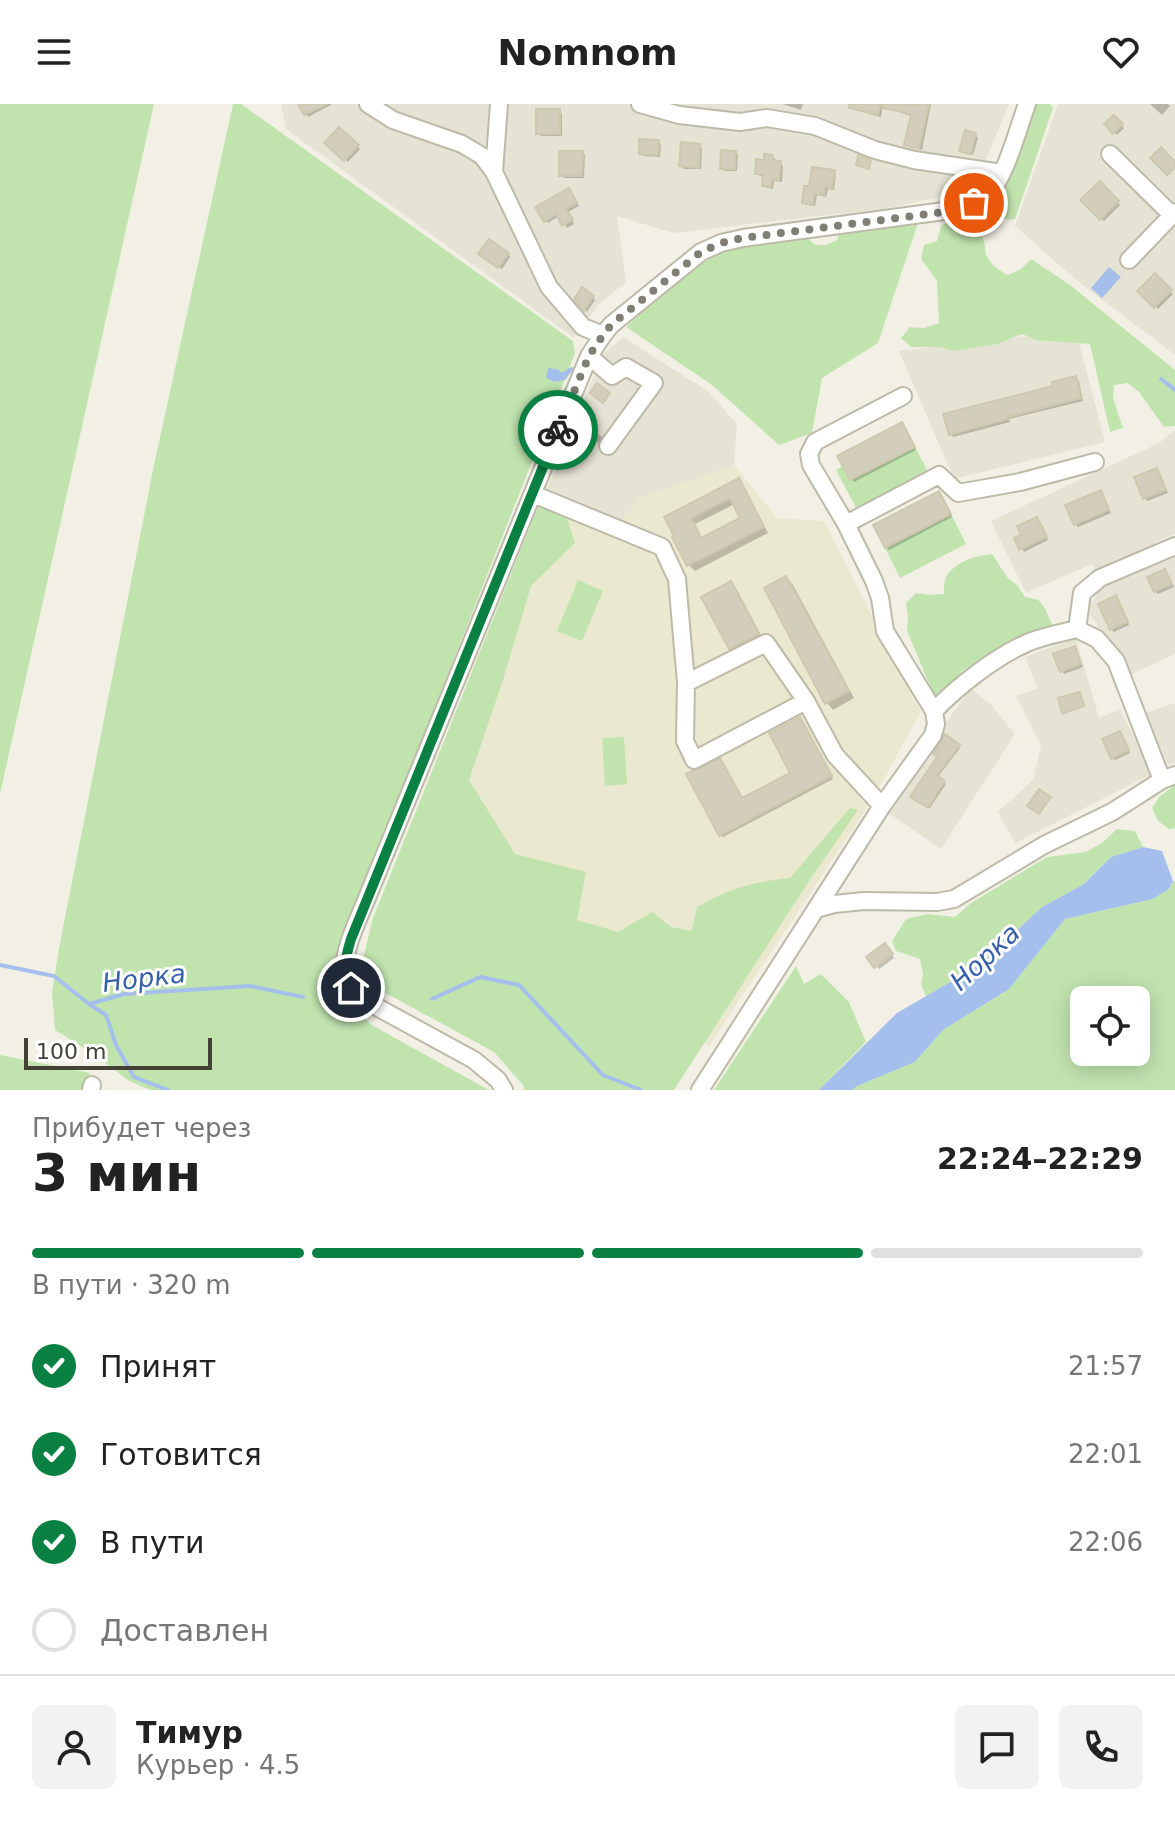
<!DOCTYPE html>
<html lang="ru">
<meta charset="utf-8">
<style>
body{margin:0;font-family:"DejaVu Sans",sans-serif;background:#f2f2f2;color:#222;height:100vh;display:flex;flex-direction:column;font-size:30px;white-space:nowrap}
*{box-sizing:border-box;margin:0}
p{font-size:26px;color:#767676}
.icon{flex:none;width:44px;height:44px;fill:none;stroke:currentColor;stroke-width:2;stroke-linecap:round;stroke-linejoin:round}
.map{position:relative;height:986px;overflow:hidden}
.panel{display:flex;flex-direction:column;background:#fff;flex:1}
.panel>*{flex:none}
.tools{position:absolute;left:1070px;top:882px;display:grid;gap:16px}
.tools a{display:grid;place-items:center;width:80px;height:80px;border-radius:12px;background:#fff;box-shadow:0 4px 20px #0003;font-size:40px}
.scale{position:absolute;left:24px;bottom:20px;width:188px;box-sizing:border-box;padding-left:8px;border:4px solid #444135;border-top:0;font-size:22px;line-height:28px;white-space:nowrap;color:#444135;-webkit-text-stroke:6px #fff;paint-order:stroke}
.pin{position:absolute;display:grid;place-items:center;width:68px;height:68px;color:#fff;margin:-34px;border:4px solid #fff;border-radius:50%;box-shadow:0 2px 8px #0007}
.courier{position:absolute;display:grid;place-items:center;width:80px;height:80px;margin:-40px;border:6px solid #0b8043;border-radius:50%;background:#fff;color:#222;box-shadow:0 2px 10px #0007}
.head em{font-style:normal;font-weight:600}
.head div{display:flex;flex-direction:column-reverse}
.head{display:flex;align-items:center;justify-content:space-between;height:136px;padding:0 32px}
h1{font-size:52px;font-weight:600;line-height:60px}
.bar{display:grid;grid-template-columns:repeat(4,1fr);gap:12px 8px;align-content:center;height:96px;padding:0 32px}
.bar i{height:10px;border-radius:6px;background:#e0e0e0}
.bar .selected{background:#0b8043}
.bar p{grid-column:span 4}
.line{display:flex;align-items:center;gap:20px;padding:0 32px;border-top:2px solid #e0e0e0}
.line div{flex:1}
.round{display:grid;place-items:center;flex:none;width:84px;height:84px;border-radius:12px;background:#f2f2f2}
ol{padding:0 32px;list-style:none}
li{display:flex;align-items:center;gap:24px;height:88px}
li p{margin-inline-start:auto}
li .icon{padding:8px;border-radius:50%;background:#0b8043;color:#fff;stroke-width:4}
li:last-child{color:#767676}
li i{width:44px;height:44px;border:4px solid #e0e0e0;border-radius:50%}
header{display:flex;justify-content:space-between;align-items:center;height:104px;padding:0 32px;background:#fff;font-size:36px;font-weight:600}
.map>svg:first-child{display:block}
</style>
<header><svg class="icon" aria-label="menu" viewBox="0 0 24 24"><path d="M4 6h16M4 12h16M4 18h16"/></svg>Nomnom<svg class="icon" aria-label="heart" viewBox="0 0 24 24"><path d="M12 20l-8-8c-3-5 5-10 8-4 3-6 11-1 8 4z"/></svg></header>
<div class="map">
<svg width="1175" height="986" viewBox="0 0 1175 986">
<rect width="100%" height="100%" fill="#f2f0e5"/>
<path fill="#e5e3d3" d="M 281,0 L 1009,0 L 978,75 L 969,86 L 889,104 L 673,129 L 617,112 L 626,178 L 599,200 L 574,234 L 286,25 Z
M 1058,0 L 1175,0 L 1175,251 L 1081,180 L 1015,122 Z
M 1076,227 L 1105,338 L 954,375 L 899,247 Z
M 623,233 L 709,288 L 737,320 L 734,361 L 641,393 L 621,417 L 546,387 L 603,250 Z
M 1175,326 L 1175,430 L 1155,438 L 1157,444 L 1096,469 L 1092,460 L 1026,489 L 991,417 L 1159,339 Z
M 1175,451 L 1175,550 L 1129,571 L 1088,507 L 1099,485 Z
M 1076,534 L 1099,614 L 1120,605 L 1152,670 L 1015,739 L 998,708 L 1033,676 L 1041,642 L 1016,592 L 1038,584 L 1025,553 Z
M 971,584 L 992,602 L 1015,630 L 941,745 L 887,708 L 923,651 Z
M 1175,599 L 1175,659 L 1168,661 L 1146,609 Z"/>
<path fill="#eae8cf" d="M 734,361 L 777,414 L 824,417 L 921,608 L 874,693 L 709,942 L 462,758 L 435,681 L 542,400 L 618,425 L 621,417 L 641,393 Z"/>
<path fill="#c1e4af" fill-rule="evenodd" d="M 0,0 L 154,0 L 0,690 Z
M 233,0 L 241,0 L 573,237 L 575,249 L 328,873 L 370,920 L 489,986 L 150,986 L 129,977 L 98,953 L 55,926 L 52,888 L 59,844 L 155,356 Z
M 1034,0 L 1050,0 L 1053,4 L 1015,115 C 1001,118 997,110 993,97 Z
M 953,114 C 969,117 982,124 985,142 C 986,149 984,148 988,154 C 992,162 1000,167 1008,171 L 1021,165 L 1031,155 L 1070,181 L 1175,266 L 1175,322 L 1164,323 L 1139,288 L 1128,279 L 1114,281 L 1113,294 L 1123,324 L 1110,328 L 1090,240 L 1036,236 L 1022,230 L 997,240 L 954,247 L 940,243 L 911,243 L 901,234 L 910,223 L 924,224 L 939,219 L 937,177 L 921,155 L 924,141 L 937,137 L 941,122 Z
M 919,116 L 878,239 L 822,274 L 812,329 L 779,341 L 712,281 L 626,223 L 674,177 L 731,142 L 806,132 L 815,141 L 825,141 L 837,136 L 840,128 Z
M 915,343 L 928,368 L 856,404 L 836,366 L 843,362 L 851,376 Z
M 542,393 L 561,397 L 575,439 L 531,482 L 503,576 L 469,676 L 515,750 L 586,768 L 577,816 L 618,828 L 652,808 L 671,823 L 692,827 L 697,803 C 731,784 752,778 790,774 L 850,704 L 858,706 L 807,780 L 674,986 L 524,986 L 523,981 L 494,948 L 382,887 L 362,859 L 373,814 Z
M 951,410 L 966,440 L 900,474 L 885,444 Z
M 992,450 L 1007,473 L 1018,482 L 1025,493 C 1029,494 1034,494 1038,496 C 1044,499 1051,519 1055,526 L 1000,546 L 973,560 L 962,567 L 942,591 L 934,591 L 907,527 L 908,513 L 906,499 L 916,489 L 930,491 L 944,490 C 944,485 944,480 945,476 C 952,458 975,452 992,450 Z
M 578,476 L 603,487 L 582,537 L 557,527 Z
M 624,633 L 627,680 L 605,682 L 602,634 Z
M 1175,681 L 1175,724 L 1169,725 L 1158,717 L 1152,704 L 1160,692 Z
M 1117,725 L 1135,727 L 1143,743 L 1111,753 L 1084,780 L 1042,803 L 981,860 L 926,892 L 921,881 L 923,870 L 920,855 L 896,847 L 892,837 L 906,815 L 928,810 L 955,813 L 971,799 L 1047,753 L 1086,748 L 1102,739 Z
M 1173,777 L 1175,777 L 1175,986 L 852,986 L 857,982 L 915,958 L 943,926 L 1009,885 L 1065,815 L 1153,795 L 1169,785 ZM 1084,896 L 1136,896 L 1136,948 L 1084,948 Z
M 796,862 L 804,880 L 821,870 L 849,898 L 866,938 L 819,986 L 714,986 Z
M 0,951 L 90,969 L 87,986 L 0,986 Z"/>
<path fill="#a4bfec" d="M 1109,163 L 1121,173 L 1102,194 L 1091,184 Z
M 571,263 L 574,264 L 565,276 L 554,278 L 546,274 L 548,264 L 557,265 L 562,269 Z
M 1143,743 L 1162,747 L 1173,777 L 1169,785 L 1153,795 L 1065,815 L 1009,885 L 943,926 L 915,958 L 857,982 L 852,986 L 819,986 L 897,909 L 981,860 L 1042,803 L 1084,780 L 1111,753 Z"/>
<path fill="#0003" fill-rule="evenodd" d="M 301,0 L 331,0 L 331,1 L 308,13 Z
M 783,0 L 803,0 L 801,6 Z
M 868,0 L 883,0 L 881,13 L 869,10 L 866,7 Z
M 900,0 L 931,0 L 922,46 L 909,43 L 906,41 L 912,12 L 901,9 L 898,7 Z
M 1150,0 L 1168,0 L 1170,2 L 1162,11 Z
M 559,7 L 562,10 L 562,32 L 541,32 L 538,29 Z
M 1114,13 L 1124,24 L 1117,31 L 1107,20 Z
M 339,26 L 360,45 L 348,58 L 327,38 Z
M 975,31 L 978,34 L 973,51 L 964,49 L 962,46 Z
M 658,38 L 661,40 L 660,53 L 644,52 L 641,50 Z
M 699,42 L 702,44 L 701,65 L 684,65 L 681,62 Z
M 582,49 L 585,51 L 584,74 L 564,74 L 561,71 Z
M 735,49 L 738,51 L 737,67 L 725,67 L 722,64 Z
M 773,52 L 775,55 L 775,58 L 780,59 L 783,62 L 782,78 L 774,77 L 773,85 L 767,84 L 764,82 L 764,72 L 760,72 L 757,69 Z
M 834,68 L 836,71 L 834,86 L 828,85 L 826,93 L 817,91 L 815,102 L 806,101 L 804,98 Z
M 1100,80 L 1120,101 L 1104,117 L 1083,96 Z
M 572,89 L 579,102 L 568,108 L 574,120 L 567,124 L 559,112 L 548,119 L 545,116 Z
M 508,150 L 510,153 L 502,165 L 483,153 Z
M 1155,172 L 1173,190 L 1158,205 L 1140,187 Z
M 593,193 L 595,196 L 587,208 L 576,195 Z
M 1076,274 L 1079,277 L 1083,297 L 1009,315 L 1010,318 L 953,333 L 951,330 Z
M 905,324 L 916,346 L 854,378 L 852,375 Z
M 596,328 L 604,335 L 601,342 L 592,334 Z
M 1157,366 L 1168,389 L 1147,397 L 1145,394 Z
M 738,377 L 744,383 L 768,429 L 695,467 L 689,461 L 667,413 ZM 735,400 L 743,415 L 703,436 L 695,420 Z
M 1100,389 L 1111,409 L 1078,423 L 1075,420 Z
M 941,392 L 952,413 L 889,446 L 886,443 Z
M 1039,418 L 1048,436 L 1024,448 L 1017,435 Z
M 1165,467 L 1174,483 L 1158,490 L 1155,487 Z
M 786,474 L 793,481 L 854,594 L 833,606 L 827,599 L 766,484 Z
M 730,480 L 737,486 L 764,537 L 737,551 L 730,544 Z
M 1118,496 L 1129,521 L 1114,528 L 1111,525 Z
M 1074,544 L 1083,563 L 1064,570 L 1062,567 Z
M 803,618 L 833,675 L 723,733 L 720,730 L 742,696 L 793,669 Z
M 1122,632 L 1130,649 L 1115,656 L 1112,654 Z
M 946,633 L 960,644 L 937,674 L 946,680 L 930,704 L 913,693 L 939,653 Z
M 887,844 L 894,854 L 879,865 L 869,853 Z"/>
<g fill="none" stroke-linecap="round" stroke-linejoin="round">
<path stroke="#a4bfec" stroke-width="4" d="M 1161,275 L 1175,286
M 0,861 L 54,872 L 89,900 L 124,890 L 250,882 L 303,893
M 432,895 L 480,873 L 519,881 L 603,971 L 641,986
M 89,900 L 106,911 L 116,941 L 134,973 L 168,986"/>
</g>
<path fill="#d3cebb" stroke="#cdc8af" stroke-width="2" fill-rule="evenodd" d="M 298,0 L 327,0 L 304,11 Z
M 849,0 L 881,0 L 878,11 L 849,4 Z
M 883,0 L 929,0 L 919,45 L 904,41 L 911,10 L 883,4 Z
M 536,5 L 560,5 L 560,30 L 536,30 Z
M 1114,11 L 1123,20 L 1113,30 L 1104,20 Z
M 339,23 L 359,41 L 344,57 L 324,39 Z
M 965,26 L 976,29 L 971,50 L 959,47 Z
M 639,35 L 659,36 L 658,51 L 639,50 Z
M 681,38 L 700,40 L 699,64 L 679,62 Z
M 1161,43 L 1175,58 L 1175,63 L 1167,71 L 1150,54 Z
M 721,46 L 736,47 L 735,65 L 720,65 Z
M 559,47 L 583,47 L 582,72 L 559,72 Z
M 764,50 L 773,51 L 773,56 L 781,57 L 779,76 L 772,75 L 771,83 L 762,82 L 763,70 L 755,70 L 756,55 L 764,56 Z
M 858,51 L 871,56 L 869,65 L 856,61 Z
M 812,63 L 835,66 L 832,84 L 825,83 L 824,91 L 814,90 L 813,101 L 802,99 L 804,82 L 809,82 Z
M 1100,77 L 1119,97 L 1100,116 L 1080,96 Z
M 569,84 L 577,99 L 566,105 L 573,116 L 562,122 L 556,110 L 544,118 L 535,103 Z
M 489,135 L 509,149 L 498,164 L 478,150 Z
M 1155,169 L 1172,186 L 1154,204 L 1137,187 Z
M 582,183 L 594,192 L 584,207 L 574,195 Z
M 1076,272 L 1081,294 L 1008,313 L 1008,315 L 949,331 L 943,310 L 1053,282 L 1052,278 Z
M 597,279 L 610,289 L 603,299 L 590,289 Z
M 902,318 L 915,343 L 850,376 L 837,352 Z
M 1157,364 L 1166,386 L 1143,395 L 1134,373 Z
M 739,374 L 764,423 L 687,462 L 672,433 L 674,432 L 664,413 ZM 730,394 L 740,414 L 701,434 L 691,414 Z
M 1101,386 L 1109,406 L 1074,421 L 1065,401 Z
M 939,387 L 951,410 L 885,444 L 873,421 Z
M 1037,413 L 1047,433 L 1019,446 L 1014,434 L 1021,431 L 1017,422 Z
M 1165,465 L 1172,480 L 1154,488 L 1147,473 Z
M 786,472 L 849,587 L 825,600 L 764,484 Z
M 731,477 L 759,530 L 729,545 L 701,493 Z
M 1116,491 L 1128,518 L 1110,526 L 1098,500 Z
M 1075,542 L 1081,560 L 1060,568 L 1053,550 Z
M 1080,588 L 1084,602 L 1062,610 L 1058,594 Z
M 800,613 L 832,672 L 719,732 L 686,670 L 720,654 L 742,694 L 790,669 L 769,629 Z
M 1120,627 L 1129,646 L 1111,655 L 1102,635 Z
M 945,630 L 960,641 L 937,671 L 945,677 L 928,704 L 910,693 L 937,653 L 933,650 Z
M 1039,685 L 1051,693 L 1039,710 L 1027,702 Z
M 885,839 L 893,850 L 874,864 L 866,853 Z"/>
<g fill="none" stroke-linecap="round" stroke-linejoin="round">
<defs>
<path id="minor" d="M 368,0 L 393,16 L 462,40 L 482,52 L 494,68 L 549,183 L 583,223 L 603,231
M 640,0 L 679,11 L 740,18 L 767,14 L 815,22 L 875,46 L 914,56 L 1002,69
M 1110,50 L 1172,111
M 494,68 L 499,0
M 1129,156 L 1175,108
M 589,252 L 612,272 L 626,263 L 654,279 L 608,342
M 533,390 L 662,443 L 677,475 L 686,579 L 766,539 L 806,597 L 835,651 L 882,702
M 846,420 L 939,371 L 958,389 L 1020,378 L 1095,358
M 1077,525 L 1082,489 L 1100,474 L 1175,442
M 686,579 L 685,637 L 694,656 L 806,597
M 934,607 C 958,582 995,553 1027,539 C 1042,532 1061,529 1077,525 L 1097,535 L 1116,557 L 1162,676
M 816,805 L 834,800 L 864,797 L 937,798 L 954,795 L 1044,741 L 1112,708 L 1162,676 L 1175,671
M 91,986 L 92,981
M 504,986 L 498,976 L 474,956 L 364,896 C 356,889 347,881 345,870 C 341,848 361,810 369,789 L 589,252 L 603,231 L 611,221 L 701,148 L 721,139 L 743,134 L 959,105 C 969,101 980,97 988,90 C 1006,73 1018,24 1027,0
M 700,986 L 882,702 L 933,631 L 936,620 L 934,607 L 885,527 L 880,494 L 874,477 L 846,420 L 811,361 L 809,350 L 815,338 L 903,292"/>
</defs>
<use href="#minor" stroke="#bdbaa8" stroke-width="20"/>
<use href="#minor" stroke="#fff" stroke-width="16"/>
</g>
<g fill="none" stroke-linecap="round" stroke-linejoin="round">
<path stroke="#817e73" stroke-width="8" stroke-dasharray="0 14.4" d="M 558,326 L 589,252 L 603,231 L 611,221 L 701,148 L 721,139 L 743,134 L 936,109 L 959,105 L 974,99"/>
<path stroke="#0b8043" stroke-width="10" d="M 351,884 C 342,863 345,856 351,835 L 558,326"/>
</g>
<g text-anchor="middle" stroke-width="6" stroke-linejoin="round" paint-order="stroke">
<g font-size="26" font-style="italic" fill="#345faa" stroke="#fff">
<text transform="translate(985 853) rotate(-43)" y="9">Норка</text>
<text transform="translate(144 874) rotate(-7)" y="9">Норка</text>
</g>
</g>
</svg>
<div class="tools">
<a><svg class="icon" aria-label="locate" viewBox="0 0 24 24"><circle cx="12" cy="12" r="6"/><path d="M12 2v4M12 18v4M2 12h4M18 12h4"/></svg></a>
</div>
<div class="scale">100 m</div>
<div class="pin" style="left:974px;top:99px;background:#ea580c"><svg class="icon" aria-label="bag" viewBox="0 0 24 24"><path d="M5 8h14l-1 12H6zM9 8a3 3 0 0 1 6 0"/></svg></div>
<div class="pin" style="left:351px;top:884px;background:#1f2937"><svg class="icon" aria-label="home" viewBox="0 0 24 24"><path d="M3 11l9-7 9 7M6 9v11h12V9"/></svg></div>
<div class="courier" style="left:558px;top:326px"><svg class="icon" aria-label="bike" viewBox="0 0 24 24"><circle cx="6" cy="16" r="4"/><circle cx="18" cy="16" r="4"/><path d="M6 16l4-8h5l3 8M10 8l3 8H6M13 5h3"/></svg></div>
</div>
<section class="panel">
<div class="head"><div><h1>3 мин</h1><p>Прибудет через</p></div><em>22:24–22:29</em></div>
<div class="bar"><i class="selected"></i><i class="selected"></i><i class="selected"></i><i></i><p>В пути · 320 m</p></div>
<ol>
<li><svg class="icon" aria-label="check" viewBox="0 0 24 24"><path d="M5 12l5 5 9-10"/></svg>Принят<p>21:57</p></li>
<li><svg class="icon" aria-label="check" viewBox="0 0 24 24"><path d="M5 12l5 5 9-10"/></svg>Готовится<p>22:01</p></li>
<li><svg class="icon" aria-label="check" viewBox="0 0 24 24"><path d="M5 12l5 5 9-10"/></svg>В пути<p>22:06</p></li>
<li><i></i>Доставлен</li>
</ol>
<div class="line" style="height:144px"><a class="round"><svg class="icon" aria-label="person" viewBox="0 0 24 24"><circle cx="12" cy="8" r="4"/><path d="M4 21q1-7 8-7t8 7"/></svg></a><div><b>Тимур</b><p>Курьер · 4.5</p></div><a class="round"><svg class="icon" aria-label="chat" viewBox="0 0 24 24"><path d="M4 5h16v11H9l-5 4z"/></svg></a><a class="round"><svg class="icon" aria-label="phone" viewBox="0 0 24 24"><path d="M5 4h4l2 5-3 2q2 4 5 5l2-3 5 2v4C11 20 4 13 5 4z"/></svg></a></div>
</section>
